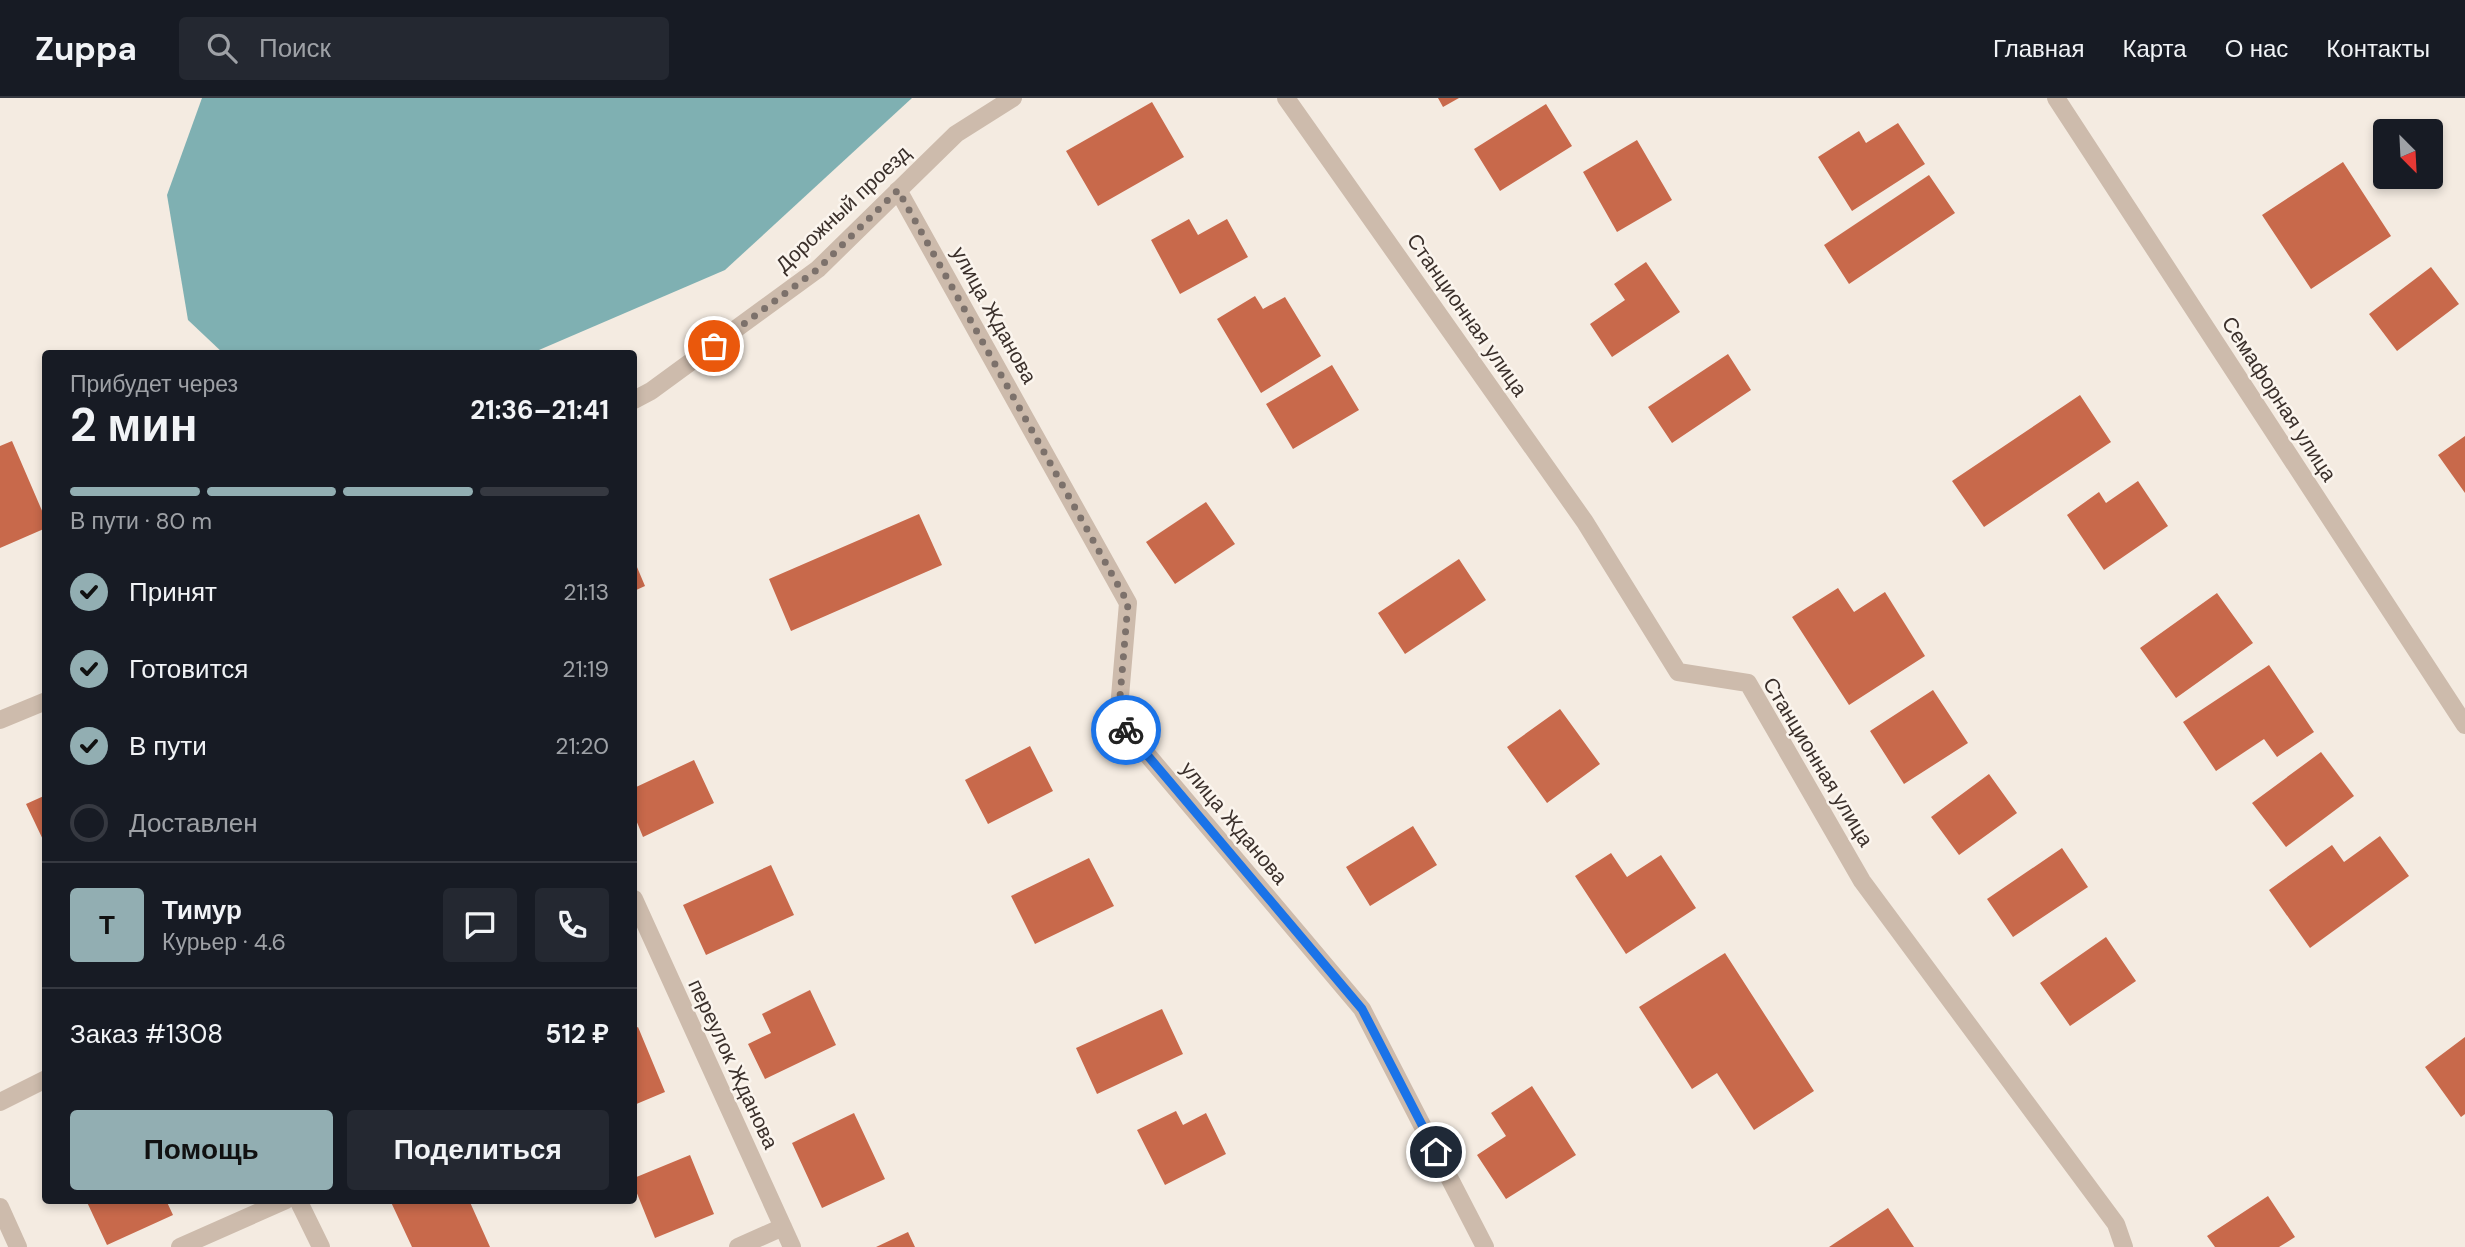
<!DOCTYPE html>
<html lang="ru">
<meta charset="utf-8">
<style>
body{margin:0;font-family:"DM Sans",sans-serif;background:#242831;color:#f1f3f6;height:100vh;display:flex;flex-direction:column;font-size:26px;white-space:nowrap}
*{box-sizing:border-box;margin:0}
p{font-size:23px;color:#9ea1a6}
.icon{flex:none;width:38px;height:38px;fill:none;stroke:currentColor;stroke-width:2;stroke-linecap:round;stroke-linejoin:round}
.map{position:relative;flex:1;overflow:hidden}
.details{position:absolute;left:42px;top:252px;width:595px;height:854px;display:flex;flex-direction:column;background:#171b24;border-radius:7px;box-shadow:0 4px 10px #0003}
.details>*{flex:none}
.needle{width:46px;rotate:156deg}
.fabs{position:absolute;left:2373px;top:21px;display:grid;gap:14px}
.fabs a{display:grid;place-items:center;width:70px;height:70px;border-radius:7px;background:#171b24;box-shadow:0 4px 10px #0003;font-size:35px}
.pin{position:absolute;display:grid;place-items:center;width:60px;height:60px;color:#fff;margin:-30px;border:4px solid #fff;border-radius:50%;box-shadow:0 2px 7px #0007}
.courier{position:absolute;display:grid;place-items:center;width:70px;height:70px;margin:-35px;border:5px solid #1a73e8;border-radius:50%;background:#fff;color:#222;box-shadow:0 2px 9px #0007}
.head em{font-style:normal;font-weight:700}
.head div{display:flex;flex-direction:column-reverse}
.head{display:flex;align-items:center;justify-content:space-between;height:119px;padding:0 28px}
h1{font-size:46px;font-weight:700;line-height:52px}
.bar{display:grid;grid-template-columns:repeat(4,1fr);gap:10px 7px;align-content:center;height:84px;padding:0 28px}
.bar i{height:9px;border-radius:5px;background:#363941}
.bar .active{background:#92aeb2}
.bar p{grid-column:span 4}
.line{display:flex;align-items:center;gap:18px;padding:0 28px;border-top:2px solid #363941}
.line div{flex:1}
.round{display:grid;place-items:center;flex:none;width:74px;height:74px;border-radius:7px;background:#242831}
ol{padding:0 28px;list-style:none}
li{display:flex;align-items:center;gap:21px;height:77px}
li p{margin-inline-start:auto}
li .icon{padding:7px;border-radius:50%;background:#92aeb2;color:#111;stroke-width:4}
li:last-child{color:#9ea1a6}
li i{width:38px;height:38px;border:4px solid #363941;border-radius:50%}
.button{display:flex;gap:14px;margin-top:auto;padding:14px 28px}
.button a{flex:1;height:80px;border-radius:7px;background:#92aeb2;color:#111;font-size:28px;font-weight:700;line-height:80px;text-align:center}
.button a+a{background:#242831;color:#f1f3f6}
header{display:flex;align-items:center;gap:42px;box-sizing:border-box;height:98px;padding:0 35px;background:#171b24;border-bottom:2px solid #363941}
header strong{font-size:33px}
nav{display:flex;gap:38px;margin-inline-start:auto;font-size:24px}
.search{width:490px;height:63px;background:#242831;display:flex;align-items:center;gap:18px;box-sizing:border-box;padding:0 24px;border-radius:7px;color:#9ea1a6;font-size:26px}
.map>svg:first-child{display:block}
</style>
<header>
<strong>Zuppa</strong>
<div class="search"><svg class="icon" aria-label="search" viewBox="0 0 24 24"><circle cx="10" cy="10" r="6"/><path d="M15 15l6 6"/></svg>Поиск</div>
<nav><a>Главная</a><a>Карта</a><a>О нас</a><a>Контакты</a></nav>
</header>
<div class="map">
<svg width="2465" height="1149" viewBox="0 0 2465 1149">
<rect width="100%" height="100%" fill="#f4ebe1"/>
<path fill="#7fb0b2" d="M 202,0 L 912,0 L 725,172 L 532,255 L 224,256 L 188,222 L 167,97 Z"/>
<path fill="#c8694b" d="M 1438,0 L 1459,0 L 1443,9 Z
M 1152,4 L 1184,59 L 1098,108 L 1066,53 Z
M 1546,6 L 1572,48 L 1500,93 L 1474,51 Z
M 1898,25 L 1925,66 L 1852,113 L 1818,59 L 1859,33 L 1866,45 Z
M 1637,42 L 1672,102 L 1617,134 L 1583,74 Z
M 2343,64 L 2391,138 L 2311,191 L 2262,117 Z
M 1929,77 L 1955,115 L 1849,186 L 1824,147 Z
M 1189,121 L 1198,137 L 1227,121 L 1248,159 L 1180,196 L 1151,142 Z
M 1646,164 L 1680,214 L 1612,259 L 1590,226 L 1625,202 L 1614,186 Z
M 2431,169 L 2459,206 L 2397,253 L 2369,216 Z
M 1255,198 L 1263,211 L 1285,199 L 1321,258 L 1261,295 L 1217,221 Z
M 1728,256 L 1751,292 L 1672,345 L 1648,309 Z
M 1332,267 L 1359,312 L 1293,351 L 1266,306 Z
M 2080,297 L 2111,344 L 1984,429 L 1952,383 Z
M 2465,338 L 2465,395 L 2438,357 Z
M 12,343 L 46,422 L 46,430 L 0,450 L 0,348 Z
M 2138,383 L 2168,428 L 2104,472 L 2067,417 L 2099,394 L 2106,405 Z
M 1206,404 L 1235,446 L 1175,486 L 1146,444 Z
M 919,416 L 942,467 L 791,533 L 769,481 Z
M 1459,461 L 1486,502 L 1405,556 L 1378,515 Z
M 634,462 L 645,488 L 634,493 Z
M 1838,490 L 1854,514 L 1885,494 L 1925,558 L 1849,607 L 1792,519 Z
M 2217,495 L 2253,545 L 2176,600 L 2140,550 Z
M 2269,567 L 2314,634 L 2277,659 L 2264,641 L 2216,673 L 2183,624 Z
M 1933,592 L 1968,645 L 1904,686 L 1870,633 Z
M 1560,611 L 1600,666 L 1547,705 L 1507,649 Z
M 1030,648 L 1053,693 L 988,726 L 965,682 Z
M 2321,654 L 2354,698 L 2286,749 L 2252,705 Z
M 694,662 L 714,705 L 643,739 L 634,717 L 634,690 Z
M 1989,676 L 2017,715 L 1959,757 L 1931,719 Z
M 46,697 L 46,748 L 26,706 Z
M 1413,728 L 1437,767 L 1370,808 L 1346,769 Z
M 2380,738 L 2409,778 L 2310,850 L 2269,792 L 2332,747 L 2344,764 Z
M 2062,750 L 2088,789 L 2013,839 L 1987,801 Z
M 1611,755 L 1627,779 L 1661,757 L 1696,810 L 1626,856 L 1575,778 Z
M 1089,760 L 1114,808 L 1035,846 L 1011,798 Z
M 771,767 L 794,817 L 706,857 L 683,807 Z
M 2106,839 L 2136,883 L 2070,928 L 2040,885 Z
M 1725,855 L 1814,993 L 1754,1032 L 1717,975 L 1692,991 L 1639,909 Z
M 810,892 L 836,947 L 765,981 L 748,946 L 771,935 L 762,916 Z
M 1162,911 L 1183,956 L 1097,996 L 1076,950 Z
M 638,929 L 665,994 L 634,1007 L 634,931 Z
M 2465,939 L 2465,1016 L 2461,1019 L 2425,969 Z
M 1532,988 L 1576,1057 L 1506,1101 L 1477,1057 L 1506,1038 L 1491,1015 Z
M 1176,1013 L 1183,1027 L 1206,1015 L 1226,1056 L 1165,1087 L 1137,1032 Z
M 854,1015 L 885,1081 L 822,1110 L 792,1045 Z
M 690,1057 L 714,1116 L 655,1140 L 634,1088 L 634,1080 Z
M 2268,1098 L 2295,1139 L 2279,1149 L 2215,1149 L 2207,1138 Z
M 86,1102 L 166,1102 L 173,1117 L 107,1147 Z
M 390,1102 L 469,1102 L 490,1149 L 412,1149 Z
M 1888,1110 L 1914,1149 L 1829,1149 Z
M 908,1134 L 915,1149 L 876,1149 Z"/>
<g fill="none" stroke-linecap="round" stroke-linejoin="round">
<path stroke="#cdbbac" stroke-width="18" d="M 1286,0 L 1585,424 L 1678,574 L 1748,585 L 1862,783 L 2116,1126 L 2124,1149
M 2056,0 L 2465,627
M 898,92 L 1128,505 L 1118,622 L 1362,911 L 1485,1149
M 634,302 L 651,293 L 818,171 L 956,36 L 1013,0
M 0,622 L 46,603
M 634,801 L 792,1149
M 0,1004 L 46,981
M 298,1102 L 321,1149
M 0,1109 L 18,1149
M 180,1149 L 286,1102
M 738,1149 L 783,1129"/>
</g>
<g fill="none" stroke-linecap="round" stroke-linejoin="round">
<path stroke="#7c716b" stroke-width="7" stroke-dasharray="0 12.6" d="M 714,248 L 818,171 L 898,92 L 1128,505 L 1118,622 L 1126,632"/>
<path stroke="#1a73e8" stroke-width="9" d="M 1126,632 L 1362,911 L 1436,1054"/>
</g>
<g text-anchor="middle" stroke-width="5" stroke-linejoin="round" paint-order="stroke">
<g font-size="21" fill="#3b302b" stroke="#fbf5ee">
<text transform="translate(843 111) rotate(-43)" y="7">Дорожный проезд</text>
<text transform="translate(994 217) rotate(61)" y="7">улица Жданова</text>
<text transform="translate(1467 217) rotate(55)" y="7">Станционная улица</text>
<text transform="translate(2279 301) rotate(57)" y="7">Семафорная улица</text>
<text transform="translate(1818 664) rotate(59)" y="7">Станционная улица</text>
<text transform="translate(1234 725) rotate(50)" y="7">улица Жданова</text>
<text transform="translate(733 966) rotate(65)" y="7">переулок Жданова</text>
</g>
</g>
</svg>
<div class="fabs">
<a><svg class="needle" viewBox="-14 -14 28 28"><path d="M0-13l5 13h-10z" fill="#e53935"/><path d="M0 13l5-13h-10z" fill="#9ea1a6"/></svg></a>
</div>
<div class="pin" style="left:714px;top:248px;background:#ea580c"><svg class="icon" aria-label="bag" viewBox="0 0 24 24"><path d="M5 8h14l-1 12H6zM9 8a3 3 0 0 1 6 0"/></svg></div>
<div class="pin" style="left:1436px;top:1054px;background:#1f2937"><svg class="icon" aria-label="home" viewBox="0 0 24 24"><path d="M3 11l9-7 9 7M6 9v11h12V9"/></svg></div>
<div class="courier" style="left:1126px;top:632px"><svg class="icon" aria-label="bike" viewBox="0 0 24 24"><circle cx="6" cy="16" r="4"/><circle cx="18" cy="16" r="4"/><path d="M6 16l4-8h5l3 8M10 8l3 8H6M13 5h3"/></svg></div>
<section class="details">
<div class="head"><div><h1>2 мин</h1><p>Прибудет через</p></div><em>21:36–21:41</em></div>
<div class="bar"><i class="active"></i><i class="active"></i><i class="active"></i><i></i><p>В пути · 80 m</p></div>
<ol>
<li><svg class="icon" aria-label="check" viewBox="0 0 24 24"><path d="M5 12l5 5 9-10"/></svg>Принят<p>21:13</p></li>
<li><svg class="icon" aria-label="check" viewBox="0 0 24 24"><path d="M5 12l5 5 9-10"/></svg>Готовится<p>21:19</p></li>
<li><svg class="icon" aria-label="check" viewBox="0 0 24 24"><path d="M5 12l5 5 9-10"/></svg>В пути<p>21:20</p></li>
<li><i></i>Доставлен</li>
</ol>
<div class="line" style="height:126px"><b class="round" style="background:#92aeb2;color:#111">Т</b><div><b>Тимур</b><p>Курьер · 4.6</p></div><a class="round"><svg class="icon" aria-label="chat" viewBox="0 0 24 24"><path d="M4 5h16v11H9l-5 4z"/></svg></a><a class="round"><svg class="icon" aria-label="phone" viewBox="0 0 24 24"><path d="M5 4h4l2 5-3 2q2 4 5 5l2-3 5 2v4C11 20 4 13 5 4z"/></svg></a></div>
<div class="line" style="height:91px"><div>Заказ #1308</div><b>512 ₽</b></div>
<div class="button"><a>Помощь</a><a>Поделиться</a></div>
</section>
</div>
